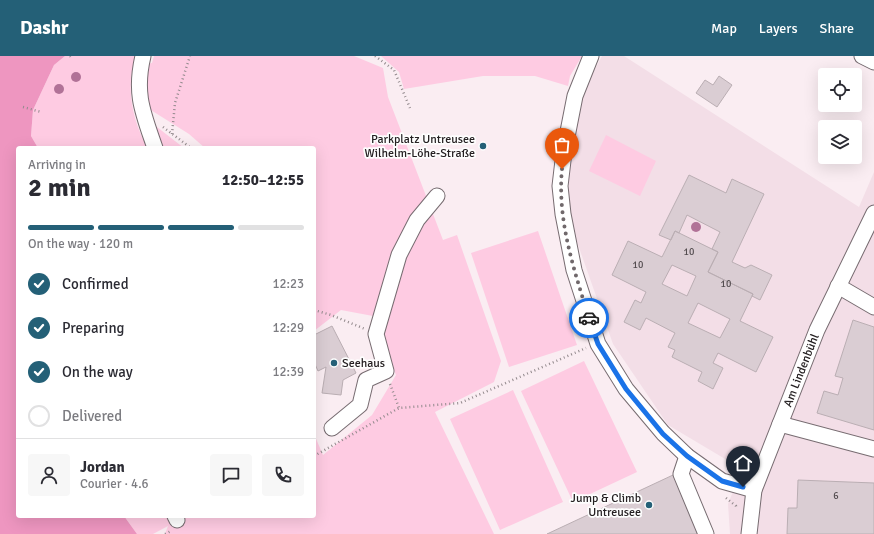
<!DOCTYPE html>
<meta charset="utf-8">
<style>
body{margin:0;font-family:Signika,sans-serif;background:#f7f7f7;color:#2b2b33;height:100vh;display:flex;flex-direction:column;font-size:15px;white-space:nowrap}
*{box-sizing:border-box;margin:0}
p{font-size:13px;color:#7c7c81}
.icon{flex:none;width:22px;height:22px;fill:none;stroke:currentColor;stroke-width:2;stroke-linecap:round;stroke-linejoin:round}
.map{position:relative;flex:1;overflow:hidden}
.drawer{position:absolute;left:16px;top:90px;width:300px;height:372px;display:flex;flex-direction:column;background:#fff;border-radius:4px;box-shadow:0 4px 16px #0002}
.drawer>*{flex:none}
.tools{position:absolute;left:818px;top:12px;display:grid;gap:8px}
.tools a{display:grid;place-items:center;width:44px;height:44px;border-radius:4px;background:#fff;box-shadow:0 4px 16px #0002;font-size:20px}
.pin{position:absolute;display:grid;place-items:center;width:34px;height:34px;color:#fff;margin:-41px -17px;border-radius:50% 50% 50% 0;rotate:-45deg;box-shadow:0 0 4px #0007}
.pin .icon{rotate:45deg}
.courier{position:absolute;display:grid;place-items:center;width:40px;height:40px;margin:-20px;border:3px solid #1a73e8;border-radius:50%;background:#fff;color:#222;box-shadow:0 1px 5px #0007}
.head em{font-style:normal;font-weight:800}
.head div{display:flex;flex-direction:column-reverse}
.head{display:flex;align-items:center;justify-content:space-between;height:68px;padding:0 12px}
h1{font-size:26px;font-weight:800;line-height:30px}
.bar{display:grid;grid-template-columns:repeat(4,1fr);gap:6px 4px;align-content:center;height:48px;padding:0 12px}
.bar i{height:5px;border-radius:3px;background:#e1e1e2}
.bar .on{background:#246077}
.bar p{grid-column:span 4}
.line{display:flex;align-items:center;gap:10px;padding:0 12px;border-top:1px solid #e1e1e2}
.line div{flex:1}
.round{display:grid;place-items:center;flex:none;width:42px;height:42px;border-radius:4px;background:#f7f7f7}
ol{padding:0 12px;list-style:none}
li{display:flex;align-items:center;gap:12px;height:44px}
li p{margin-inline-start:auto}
li .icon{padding:4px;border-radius:50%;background:#246077;color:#fff;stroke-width:4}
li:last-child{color:#7c7c81}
li i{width:22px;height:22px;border:2px solid #e1e1e2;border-radius:50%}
header{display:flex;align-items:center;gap:24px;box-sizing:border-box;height:56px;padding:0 20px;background:#246077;color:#fff}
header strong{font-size:19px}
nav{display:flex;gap:22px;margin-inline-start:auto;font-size:14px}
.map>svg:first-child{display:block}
</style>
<header>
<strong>Dashr</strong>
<nav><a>Map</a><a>Layers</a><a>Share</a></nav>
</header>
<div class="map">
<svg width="874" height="478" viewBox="0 0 874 478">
<rect width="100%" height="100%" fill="#faedf2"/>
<path fill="#f3dee7" d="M 602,0 L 624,0 L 859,151 L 874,116 L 874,478 L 730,478 L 728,448 L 742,413 L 668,369 L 613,288 L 570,166 L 568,114 L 581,39 Z"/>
<path fill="#fecbe2" d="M 65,0 L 136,0 C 125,30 132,65 148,92 L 38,92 L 31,80 L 33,54 L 54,9 Z
M 154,0 L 354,0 L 383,12 L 388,41 L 443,184 L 457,179 L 501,305 L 494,326 L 435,356 L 494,478 L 165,478 L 168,470 L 153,478 L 137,478 L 124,460 L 314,460 L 314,378 L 323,399 L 372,359 L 396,319 L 373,260 L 341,254 L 314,275 L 314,92 L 205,92 L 189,78 L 146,51 L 147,8 L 152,7 Z
M 381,0 L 582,0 L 570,20 L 568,30 L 535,20 L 483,20 L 404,33 L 399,16 Z
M 148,64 L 184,92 L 162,92 Z
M 606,79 L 656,105 L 640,140 L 589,115 Z
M 538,175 L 577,289 L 509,311 L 471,197 Z
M 584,305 L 637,416 L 573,446 L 521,335 Z
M 513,334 L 563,446 L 500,474 L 450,363 Z"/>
<path fill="#ee96c0" d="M 0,0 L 65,0 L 54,9 L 33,54 L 31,80 L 38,92 L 18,92 L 18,460 L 124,460 L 137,478 L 0,478 Z"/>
<path fill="#dacdd3" stroke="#baaeb3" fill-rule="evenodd" d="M 719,20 L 732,29 L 717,51 L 696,37 L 705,24 L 713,29 Z
M 689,119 L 726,137 L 732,123 L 764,138 L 732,206 L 745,212 L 751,209 L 772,219 L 760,244 L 752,240 L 753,238 L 708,216 L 718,196 L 712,193 L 720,176 L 687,159 L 679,177 L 675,175 L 671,184 L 659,179 Z
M 675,175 L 718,196 L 708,216 L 753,238 L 740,265 L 773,281 L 756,316 L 718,297 L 713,307 L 723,312 L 713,333 L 698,325 L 702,316 L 672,301 L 675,294 L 668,291 L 675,277 L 646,262 L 640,274 L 624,266 L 635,244 L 641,247 L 646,236 L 612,219 L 628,185 L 662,201 ZM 672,209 L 696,220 L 687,240 L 662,228 ZM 698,247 L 730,263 L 720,282 L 688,267 Z
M 853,264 L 874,271 L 874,374 L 817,357 L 824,335 L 838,339 L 843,322 L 835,320 Z
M 332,270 L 356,317 L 343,324 L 341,339 L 322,337 L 326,311 L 318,315 L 314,306 L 314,279 Z
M 673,419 L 701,478 L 547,478 Z
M 798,424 L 874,427 L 874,478 L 787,478 L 788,452 L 797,452 Z"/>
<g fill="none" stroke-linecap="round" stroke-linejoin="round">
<defs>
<g id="minor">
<path d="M 143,0 C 134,38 143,57 155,92"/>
<path d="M 591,0 L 575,40 L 564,96 L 560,130 L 563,158 L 574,214 L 598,288 L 626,333 L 663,377 L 687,400 L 722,425 L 754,434"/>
<path d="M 862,0 L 874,6"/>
<path d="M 838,230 L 874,251"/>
<path d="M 780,368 L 874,393"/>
<path d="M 332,372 L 360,349 L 366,324 L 386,315 L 376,278 L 399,199 L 417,164 L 437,140"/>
<path d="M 687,400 L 681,418 L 706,478"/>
<path d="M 175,460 L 177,464"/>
<path id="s1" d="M 749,478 L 754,434 L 817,274 L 874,157"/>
</g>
</defs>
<use href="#minor" stroke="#776c71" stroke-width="17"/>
<path stroke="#938a8d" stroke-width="2.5" stroke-dasharray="1 3" stroke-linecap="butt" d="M 70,0 L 72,2
M 375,0 L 394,14 L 410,52
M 23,51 L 41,56
M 163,71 L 191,92
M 172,78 L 175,47 L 190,0
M 314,254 L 331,259 L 365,273
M 390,328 L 399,352
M 314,400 L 399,352 L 460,347 L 586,292
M 726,442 L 736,450 L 736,452
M 165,478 L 171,475"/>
<use href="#minor" stroke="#fff" stroke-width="15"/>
</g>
<g fill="#b17297">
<circle cx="76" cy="21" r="5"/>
<circle cx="59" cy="33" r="5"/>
<circle cx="696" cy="171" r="5"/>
</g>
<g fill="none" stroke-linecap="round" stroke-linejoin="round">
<path stroke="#70686b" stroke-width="4" stroke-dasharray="0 7.2" d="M 562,113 C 557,164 574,214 589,262"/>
<path stroke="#1a73e8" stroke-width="5" d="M 589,262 L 598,288 L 626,333 L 663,378 L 687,400 L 722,425 L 743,431"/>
</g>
<g fill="#246077" stroke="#fefefe" stroke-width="1.5">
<circle cx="483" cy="90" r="4"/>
<circle cx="334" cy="307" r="4"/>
<circle cx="649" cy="449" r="4"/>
</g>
<g text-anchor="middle" stroke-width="3.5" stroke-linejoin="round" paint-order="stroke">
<g font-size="10" fill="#524b4e">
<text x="689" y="199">10</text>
<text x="638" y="212">10</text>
<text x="726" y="231">10</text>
<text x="836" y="443">6</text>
</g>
<g font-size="12" fill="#252022" stroke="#fefefe" text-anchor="end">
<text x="475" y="87">Parkplatz Untreusee<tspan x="475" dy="14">Wilhelm-Löhe-Straße</tspan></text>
<text x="342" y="311" text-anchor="start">Seehaus</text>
<text x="641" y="446">Jump &amp; Climb<tspan x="641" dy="14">Untreusee</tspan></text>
</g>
<g font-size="12" fill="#252022" stroke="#fefefe">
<text dy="4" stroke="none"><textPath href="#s1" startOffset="173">Am Lindenbühl</textPath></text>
</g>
</g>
</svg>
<div class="tools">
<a><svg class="icon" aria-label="locate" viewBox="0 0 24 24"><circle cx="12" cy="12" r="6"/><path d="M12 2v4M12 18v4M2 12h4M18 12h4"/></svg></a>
<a><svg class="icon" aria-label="layers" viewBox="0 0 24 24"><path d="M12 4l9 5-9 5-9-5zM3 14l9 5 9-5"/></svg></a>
</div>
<div class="pin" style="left:562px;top:113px;background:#ea580c"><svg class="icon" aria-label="bag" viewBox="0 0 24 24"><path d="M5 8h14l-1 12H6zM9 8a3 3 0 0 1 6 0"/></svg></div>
<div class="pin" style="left:743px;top:431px;background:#1f2937"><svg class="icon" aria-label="home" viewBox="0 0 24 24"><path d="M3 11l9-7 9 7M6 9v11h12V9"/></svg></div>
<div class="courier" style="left:589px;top:262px"><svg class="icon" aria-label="car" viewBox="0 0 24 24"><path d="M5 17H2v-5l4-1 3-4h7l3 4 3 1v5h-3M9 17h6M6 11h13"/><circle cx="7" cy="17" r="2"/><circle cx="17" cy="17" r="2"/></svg></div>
<section class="drawer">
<div class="head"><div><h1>2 min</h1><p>Arriving in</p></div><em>12:50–12:55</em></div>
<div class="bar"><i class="on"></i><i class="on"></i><i class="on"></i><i></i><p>On the way · 120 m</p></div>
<ol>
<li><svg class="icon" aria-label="check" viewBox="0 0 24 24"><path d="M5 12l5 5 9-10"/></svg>Confirmed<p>12:23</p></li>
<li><svg class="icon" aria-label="check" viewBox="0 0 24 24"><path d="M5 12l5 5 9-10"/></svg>Preparing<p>12:29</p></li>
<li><svg class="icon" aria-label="check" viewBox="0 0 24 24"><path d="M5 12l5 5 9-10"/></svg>On the way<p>12:39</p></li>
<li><i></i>Delivered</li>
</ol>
<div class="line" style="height:72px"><a class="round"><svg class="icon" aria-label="person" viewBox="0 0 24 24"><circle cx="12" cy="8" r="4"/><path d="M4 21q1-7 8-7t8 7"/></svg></a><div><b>Jordan</b><p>Courier · 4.6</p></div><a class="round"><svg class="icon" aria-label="chat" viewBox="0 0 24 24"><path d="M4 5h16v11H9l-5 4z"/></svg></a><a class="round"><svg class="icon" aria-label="phone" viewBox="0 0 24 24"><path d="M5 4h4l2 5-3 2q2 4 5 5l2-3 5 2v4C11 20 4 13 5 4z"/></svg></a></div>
</section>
</div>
